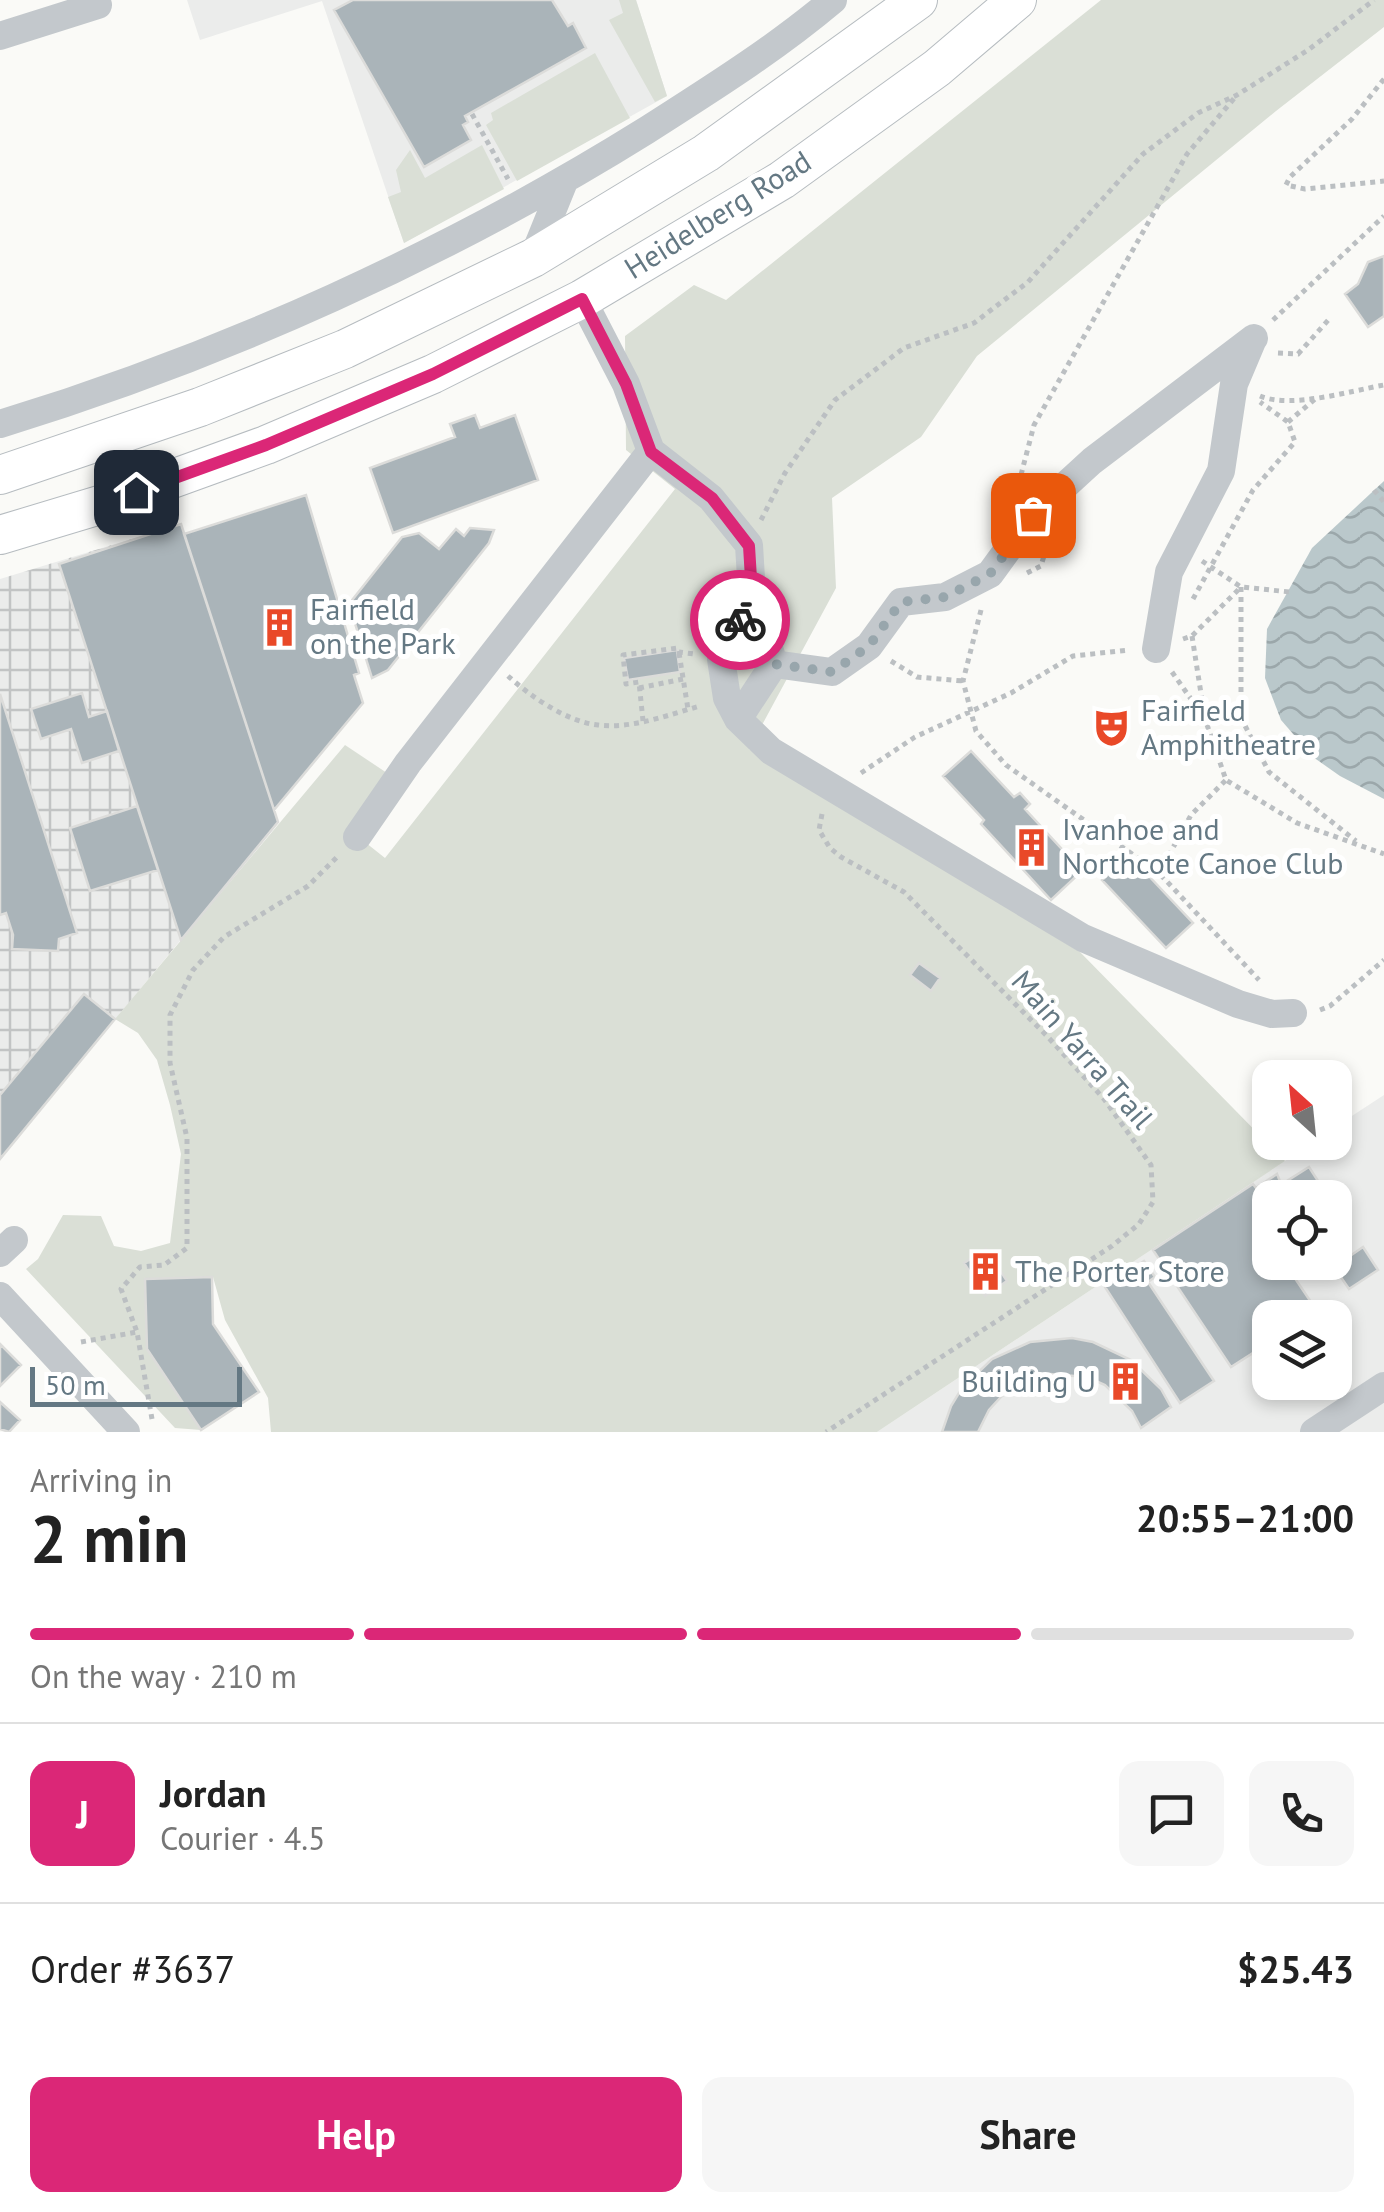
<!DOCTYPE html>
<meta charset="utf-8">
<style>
body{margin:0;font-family:"PT Sans",sans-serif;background:#f6f6f6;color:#222;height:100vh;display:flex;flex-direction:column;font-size:38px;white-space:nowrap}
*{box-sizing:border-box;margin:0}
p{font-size:32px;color:#767676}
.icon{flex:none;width:55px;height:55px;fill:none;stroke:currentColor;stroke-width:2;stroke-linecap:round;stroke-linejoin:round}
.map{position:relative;height:1432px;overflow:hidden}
.side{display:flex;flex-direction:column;background:#fff;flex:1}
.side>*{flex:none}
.needle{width:65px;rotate:333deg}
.buttons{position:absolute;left:1252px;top:1060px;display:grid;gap:20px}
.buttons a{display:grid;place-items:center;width:100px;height:100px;border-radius:20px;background:#fff;box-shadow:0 5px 15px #0003;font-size:50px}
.scale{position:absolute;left:30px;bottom:25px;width:212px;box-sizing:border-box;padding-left:10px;border:5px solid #647883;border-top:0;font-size:28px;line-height:35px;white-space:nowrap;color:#647883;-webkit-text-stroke:8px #fff;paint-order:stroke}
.pin{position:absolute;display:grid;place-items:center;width:85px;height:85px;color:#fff;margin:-42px;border-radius:20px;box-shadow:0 5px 15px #0006}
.courier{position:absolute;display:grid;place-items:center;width:100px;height:100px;margin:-50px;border:8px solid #db2777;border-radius:50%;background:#fff;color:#222;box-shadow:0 2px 12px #0007}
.overview em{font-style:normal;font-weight:600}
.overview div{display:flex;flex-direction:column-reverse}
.overview{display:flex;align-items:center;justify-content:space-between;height:170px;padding:0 30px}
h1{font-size:65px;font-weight:600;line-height:75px}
.bar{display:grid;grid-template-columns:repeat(4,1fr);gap:15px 10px;align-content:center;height:120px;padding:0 30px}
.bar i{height:12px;border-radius:8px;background:#e0e0e0}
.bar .selected{background:#db2777}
.bar p{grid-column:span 4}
.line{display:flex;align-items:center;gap:25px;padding:0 30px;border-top:2px solid #e0e0e0}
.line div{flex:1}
.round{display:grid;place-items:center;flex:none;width:105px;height:105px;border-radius:20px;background:#f6f6f6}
.button{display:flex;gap:20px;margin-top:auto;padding:20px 30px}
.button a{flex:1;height:115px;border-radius:20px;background:#db2777;color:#fff;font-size:40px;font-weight:600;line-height:115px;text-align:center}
.button a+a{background:#f6f6f6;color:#222}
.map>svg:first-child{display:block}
</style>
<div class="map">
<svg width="1384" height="1432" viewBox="0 0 1384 1432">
<defs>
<pattern id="industrial-grid" width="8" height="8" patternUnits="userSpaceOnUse" patternTransform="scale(2.5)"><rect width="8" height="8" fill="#ebeceb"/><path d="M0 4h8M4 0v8" fill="none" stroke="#c2c4c4"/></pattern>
<pattern id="water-waves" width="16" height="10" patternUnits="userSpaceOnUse" patternTransform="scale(2.5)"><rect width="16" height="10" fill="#bac8cb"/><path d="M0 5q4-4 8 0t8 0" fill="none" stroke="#9ba7aa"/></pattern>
</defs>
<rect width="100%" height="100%" fill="#fafaf7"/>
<path fill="#ebeceb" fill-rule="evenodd" d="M 187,0 L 636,0 L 667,96 L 404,243 L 322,1 L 200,40 Z
M 1384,1095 L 1384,1432 L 877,1432 L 1312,1143 L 1335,1142 L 1335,1127 ZM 1270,1198 L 1335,1198 L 1335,1262 L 1270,1262 ZM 1270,1318 L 1335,1318 L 1335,1382 L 1270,1382 Z"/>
<path fill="url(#industrial-grid)" d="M 181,524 L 278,822 L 0,1159 L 0,579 Z"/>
<path fill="#dadfd6" d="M 619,0 L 636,0 L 667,96 L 655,102 L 609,20 L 623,13 Z
M 1101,0 L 1384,0 L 1384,27 L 1276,111 L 977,356 L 921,437 L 832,498 L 836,588 L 749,749 L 1080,952 L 1285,1161 L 877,1432 L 271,1432 L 268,1398 L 225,1320 L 213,1277 L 145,1280 L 147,1350 L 201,1430 L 175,1428 L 26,1269 L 38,1259 L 63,1215 L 101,1216 L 114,1246 L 141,1251 L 170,1243 L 181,1154 L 170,1105 L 157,1060 L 138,1033 L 115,1019 L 345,745 L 393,777 L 351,831 L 385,858 L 675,489 L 626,450 L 625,336 L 694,285 L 726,300 Z
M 595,53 L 630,118 L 517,181 L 486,125 L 493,120 L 491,113 Z
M 482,145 L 504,189 L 404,243 L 388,197 L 401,192 L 396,170 L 410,150 L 425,178 Z"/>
<path fill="url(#water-waves)" d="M 1384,481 L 1384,799 L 1340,776 L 1313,757 L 1281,720 L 1265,678 L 1267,629 L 1312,548 Z"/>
<path fill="#aab4b9" stroke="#dcdcda" stroke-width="2.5" d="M 353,0 L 552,0 L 568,26 L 573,23 L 586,48 L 465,116 L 468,122 L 463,125 L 471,140 L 424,167 L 334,10 Z
M 1384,256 L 1384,316 L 1368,327 L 1345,294 L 1358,284 L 1368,262 Z
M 475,415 L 480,428 L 515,415 L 538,480 L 393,533 L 370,468 L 455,437 L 450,424 Z
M 306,495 L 359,673 L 354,675 L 363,703 L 274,810 L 184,534 Z
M 181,524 L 278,822 L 181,940 L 59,564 Z
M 470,528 L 494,530 L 489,543 L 388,670 L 372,678 L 349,604 L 402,537 L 419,533 L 439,549 L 456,529 L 464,536 Z
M 677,650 L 680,672 L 628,680 L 624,658 Z
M 82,693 L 89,717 L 107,711 L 119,751 L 82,763 L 71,729 L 41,739 L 31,709 Z
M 0,694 L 77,933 L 59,939 L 58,951 L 12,949 L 13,935 L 6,913 L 0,915 Z
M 971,751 L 1014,797 L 1020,793 L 1030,804 L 1025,809 L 1082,871 L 1051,900 L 981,824 L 984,820 L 943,776 Z
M 137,806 L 158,870 L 90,891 L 70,828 Z
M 1129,855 L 1193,923 L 1166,948 L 1102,880 Z
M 919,963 L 940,978 L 931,991 L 910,975 Z
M 84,994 L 115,1019 L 0,1159 L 0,1095 Z
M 1309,1167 L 1329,1198 L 1298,1198 L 1287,1181 Z
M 1277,1174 L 1287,1198 L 1270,1198 L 1270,1262 L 1284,1262 L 1317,1311 L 1307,1318 L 1270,1318 L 1270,1342 L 1231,1367 L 1153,1250 L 1253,1184 L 1256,1188 Z
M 1363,1247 L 1378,1270 L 1349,1289 L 1334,1267 Z
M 986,1249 L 1007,1281 L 985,1296 L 964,1263 Z
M 1144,1261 L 1155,1277 L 1148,1282 L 1214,1381 L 1180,1403 L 1105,1287 Z
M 212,1277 L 213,1324 L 259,1392 L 201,1430 L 147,1349 L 145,1279 Z
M 1072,1338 L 1093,1342 L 1131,1360 L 1161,1389 L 1171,1407 L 1141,1428 L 1132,1411 L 1105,1385 L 1087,1377 L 1050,1374 L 1014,1386 L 1001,1397 L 989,1410 L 978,1432 L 942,1432 L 951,1406 L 962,1388 L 992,1359 L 1030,1342 Z
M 0,1344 L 21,1365 L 0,1386 Z
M 0,1402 L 20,1420 L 9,1432 L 0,1429 Z"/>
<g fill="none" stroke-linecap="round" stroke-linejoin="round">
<defs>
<path id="major" d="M 0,475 L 200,407 L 345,349 L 533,258 L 706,153 L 918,0
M 0,535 L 103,504 L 266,445 L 433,374 L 582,299 L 782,180 L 937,68 L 1017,0"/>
</defs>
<use href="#major" stroke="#b6bcc0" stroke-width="40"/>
<path stroke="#bbbfc2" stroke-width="5" stroke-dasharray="5 5" stroke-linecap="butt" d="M 1384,79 L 1352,119 L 1290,177 L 1286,185 L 1305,189 L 1384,181
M 472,114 L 508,179
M 1273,320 L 1384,216
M 1278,353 L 1298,354 L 1331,317
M 1260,396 C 1291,409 1350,391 1384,385
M 1288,422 L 1315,399
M 1374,490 L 1384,502
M 1016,494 L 1034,425 L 1187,154 L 1237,95
M 761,520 L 785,473 L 835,400 L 904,348 L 974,323 L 1028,282 L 1143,154 L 1198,113 L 1237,95 L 1308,50 L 1374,0
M 1202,561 L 1241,587 L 1290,592
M 1027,573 L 1041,566 L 1046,549
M 1241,587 L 1241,718 L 1269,772 L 1356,841
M 1193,599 L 1253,490 L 1295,442 L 1288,422 L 1260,402
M 981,610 L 963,681 L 976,731 L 1006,765 L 1159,873 L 1259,980
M 1192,636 L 1205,719 L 1226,780 L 1297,823 L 1384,854
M 1183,639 L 1192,636 L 1241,587
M 679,653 L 688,709
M 891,661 L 917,677 L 963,681
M 1172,672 L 1203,716
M 508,676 C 530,696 567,722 598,725 C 632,729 668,715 700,706
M 639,688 L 683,679
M 643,721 L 639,682 L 626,684 L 623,655 L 678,648 L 679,652 L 694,654
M 861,773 L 915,737 L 1011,693 L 1073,656 L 1129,650
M 822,814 L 819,830 L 830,848 L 841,857 L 904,892 L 1047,1036 L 1104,1099 L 1151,1165 L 1153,1202 L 1139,1224 L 1112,1246 L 826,1432
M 1159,873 L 1191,815 L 1226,780
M 1320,1010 L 1330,1006 L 1384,960
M 81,1342 L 137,1332
M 152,1419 L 137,1332 L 121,1289 L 140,1267 L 164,1265 L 187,1248 L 187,1138 L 170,1063 L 170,1015 L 193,970 L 224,937 L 308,886 L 337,857"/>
<path stroke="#c3c8cc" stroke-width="28" d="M 0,36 L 98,5
M 533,258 L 565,179
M 582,299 L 626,384 L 651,451 L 711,498 L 749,545 L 752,595 L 721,659 L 727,698 L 738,719 L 771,751 L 1083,938 L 1238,1004 L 1272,1014 L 1293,1013
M 0,424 C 223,356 450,253 647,130 C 711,89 775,49 833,0
M 734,633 L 769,648 L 774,664
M 1156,649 L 1169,572 L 1221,471 L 1234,384 L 1253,339
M 774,664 L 832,672 L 869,646 L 901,602 L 945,597 L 990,574 L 1033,515 L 1092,461 L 1254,338
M 738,719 L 774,664
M 357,837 L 408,763 L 651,451
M 0,1253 L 14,1240
M 0,1296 L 126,1432
M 1314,1432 L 1384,1386"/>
<use href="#major" stroke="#fff" stroke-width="38"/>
</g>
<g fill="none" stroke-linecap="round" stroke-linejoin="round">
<path stroke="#98a6ac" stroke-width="10" stroke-dasharray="0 18" d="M 740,620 L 734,633 L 769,648 L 774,664 L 832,672 L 869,646 L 901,602 L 945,597 L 990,574 L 1033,515"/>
<path stroke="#db2777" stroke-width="12" d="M 136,492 L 266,445 L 433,374 L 582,299 L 626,384 L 651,452 L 712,498 L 749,546 L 752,595 L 740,620"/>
</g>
<defs>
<symbol id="building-bare" viewBox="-9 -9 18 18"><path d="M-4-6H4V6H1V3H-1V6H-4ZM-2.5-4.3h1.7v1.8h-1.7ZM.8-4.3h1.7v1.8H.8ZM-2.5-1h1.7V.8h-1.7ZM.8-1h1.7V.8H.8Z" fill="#e94928" stroke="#fff" stroke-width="2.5" paint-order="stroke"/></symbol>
<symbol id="theatre-bare" viewBox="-9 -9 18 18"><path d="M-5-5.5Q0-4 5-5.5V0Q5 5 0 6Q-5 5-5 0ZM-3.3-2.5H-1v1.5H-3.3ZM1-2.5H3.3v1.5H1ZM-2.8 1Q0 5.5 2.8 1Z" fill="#e94928" stroke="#fff" stroke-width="2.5" paint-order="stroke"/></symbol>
</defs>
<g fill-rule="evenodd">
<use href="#building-bare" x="252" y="600" width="55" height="55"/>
<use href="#theatre-bare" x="1084" y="700" width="55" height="55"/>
<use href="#building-bare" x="1004" y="820" width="55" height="55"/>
<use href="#building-bare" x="958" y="1244" width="55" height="55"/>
<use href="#building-bare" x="1098" y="1354" width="55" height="55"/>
</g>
<g text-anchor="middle" stroke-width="10" stroke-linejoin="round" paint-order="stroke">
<g font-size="30" fill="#647883" stroke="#fff">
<text transform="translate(718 215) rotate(-32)" y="10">Heidelberg Road</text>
<text transform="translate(1082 1050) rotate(49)" y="10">Main Yarra Trail</text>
</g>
<g font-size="30" fill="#647883" stroke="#fff" text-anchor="start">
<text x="310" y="620">Fairfield<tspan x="310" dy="34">on the Park</tspan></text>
<text x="1141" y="721">Fairfield<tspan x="1141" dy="34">Amphitheatre</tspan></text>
<text x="1062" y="840">Ivanhoe and<tspan x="1062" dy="34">Northcote Canoe Club</tspan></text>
<text x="1015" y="1282">The Porter Store</text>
<text x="1096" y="1392" text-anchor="end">Building U</text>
</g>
</g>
</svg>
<div class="buttons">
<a><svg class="needle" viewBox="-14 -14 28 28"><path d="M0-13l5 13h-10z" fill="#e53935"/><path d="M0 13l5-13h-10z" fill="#767676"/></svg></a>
<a><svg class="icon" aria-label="locate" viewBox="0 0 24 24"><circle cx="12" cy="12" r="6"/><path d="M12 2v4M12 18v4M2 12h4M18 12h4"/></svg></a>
<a><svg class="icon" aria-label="layers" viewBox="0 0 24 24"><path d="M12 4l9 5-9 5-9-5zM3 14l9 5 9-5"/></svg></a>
</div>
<div class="scale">50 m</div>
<div class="pin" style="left:1033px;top:515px;background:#ea580c"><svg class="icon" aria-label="bag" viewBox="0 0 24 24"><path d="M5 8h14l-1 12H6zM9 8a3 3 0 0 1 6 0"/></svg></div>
<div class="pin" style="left:136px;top:492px;background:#1f2937"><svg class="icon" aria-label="home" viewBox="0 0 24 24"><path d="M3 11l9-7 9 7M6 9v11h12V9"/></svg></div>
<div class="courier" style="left:740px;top:620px"><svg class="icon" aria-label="bike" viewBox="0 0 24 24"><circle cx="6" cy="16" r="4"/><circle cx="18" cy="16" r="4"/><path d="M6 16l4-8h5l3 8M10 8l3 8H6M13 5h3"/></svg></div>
</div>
<section class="side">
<div class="overview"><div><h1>2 min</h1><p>Arriving in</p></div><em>20:55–21:00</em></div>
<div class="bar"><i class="selected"></i><i class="selected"></i><i class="selected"></i><i></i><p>On the way · 210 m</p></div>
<div class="line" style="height:180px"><b class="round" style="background:#db2777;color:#fff">J</b><div><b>Jordan</b><p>Courier · 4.5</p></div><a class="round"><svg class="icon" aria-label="chat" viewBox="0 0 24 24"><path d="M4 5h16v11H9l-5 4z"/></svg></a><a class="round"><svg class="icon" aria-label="phone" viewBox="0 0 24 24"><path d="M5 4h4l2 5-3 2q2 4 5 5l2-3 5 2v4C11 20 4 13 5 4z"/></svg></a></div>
<div class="line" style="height:130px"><div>Order #3637</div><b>$25.43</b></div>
<div class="button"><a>Help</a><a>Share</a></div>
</section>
